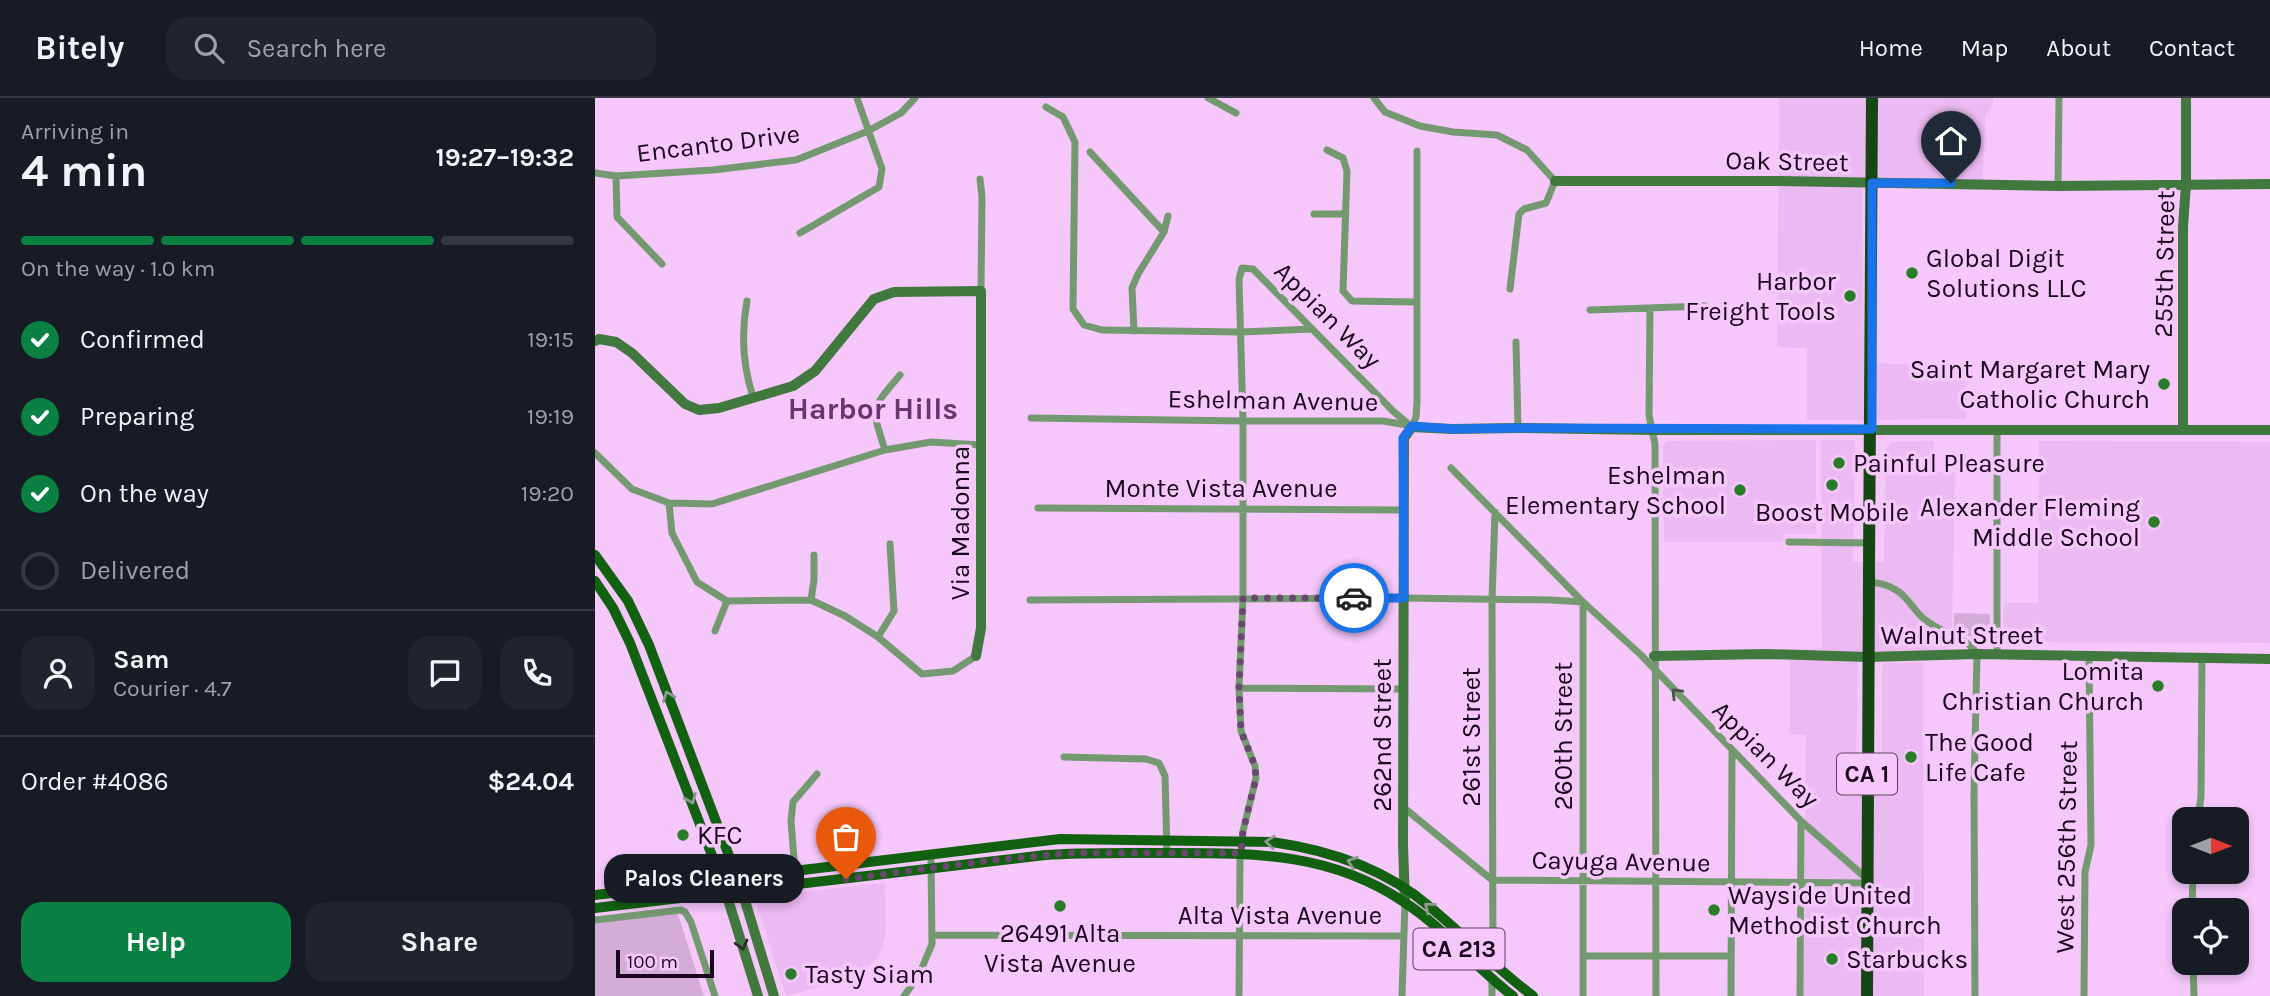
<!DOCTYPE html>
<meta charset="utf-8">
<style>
body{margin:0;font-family:Karla,sans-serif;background:#20242c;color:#f1f3f6;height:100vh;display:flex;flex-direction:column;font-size:26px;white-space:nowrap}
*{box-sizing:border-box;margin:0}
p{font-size:23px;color:#9ea1a6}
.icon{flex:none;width:38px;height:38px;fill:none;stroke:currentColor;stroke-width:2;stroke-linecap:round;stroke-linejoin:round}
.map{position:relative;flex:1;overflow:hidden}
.side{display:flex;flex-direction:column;background:#171b24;width:595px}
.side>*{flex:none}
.needle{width:46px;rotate:90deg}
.tools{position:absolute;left:1577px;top:709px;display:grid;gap:14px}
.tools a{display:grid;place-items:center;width:77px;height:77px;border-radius:14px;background:#171b24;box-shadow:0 4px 10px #0003;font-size:35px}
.scale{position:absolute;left:21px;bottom:18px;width:98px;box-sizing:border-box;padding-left:7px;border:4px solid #1a061d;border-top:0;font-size:19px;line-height:24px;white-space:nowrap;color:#1a061d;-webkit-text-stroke:5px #f5c7fb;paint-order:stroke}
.pin{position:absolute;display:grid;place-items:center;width:60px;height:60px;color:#fff;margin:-72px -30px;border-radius:50% 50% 50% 0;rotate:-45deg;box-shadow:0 0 7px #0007}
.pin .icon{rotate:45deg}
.courier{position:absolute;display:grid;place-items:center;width:70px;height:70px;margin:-35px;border:5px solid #1a73e8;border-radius:50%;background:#fff;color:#222;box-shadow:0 2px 9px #0007}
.bubble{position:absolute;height:49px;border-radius:21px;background:#171b24;box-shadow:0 4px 10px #0003;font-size:23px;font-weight:700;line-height:49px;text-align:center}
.headline em{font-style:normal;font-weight:700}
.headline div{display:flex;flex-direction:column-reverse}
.headline{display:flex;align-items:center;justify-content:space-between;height:119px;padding:0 21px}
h1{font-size:46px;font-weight:700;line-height:52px}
.bar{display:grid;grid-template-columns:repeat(4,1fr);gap:10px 7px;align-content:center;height:84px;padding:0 21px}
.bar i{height:9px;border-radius:5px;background:#363941}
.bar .on{background:#0b8043}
.bar p{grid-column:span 4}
.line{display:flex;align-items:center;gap:18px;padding:0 21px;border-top:2px solid #363941}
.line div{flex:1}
.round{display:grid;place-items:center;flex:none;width:74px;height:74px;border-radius:21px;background:#20242c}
ol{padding:0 21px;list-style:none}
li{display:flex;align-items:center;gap:21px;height:77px}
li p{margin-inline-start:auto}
li .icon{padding:7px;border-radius:50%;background:#0b8043;color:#fff;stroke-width:4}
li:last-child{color:#9ea1a6}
li i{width:38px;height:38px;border:4px solid #363941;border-radius:50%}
.cta{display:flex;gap:14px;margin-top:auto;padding:14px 21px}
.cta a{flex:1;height:80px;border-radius:21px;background:#0b8043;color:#fff;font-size:28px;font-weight:700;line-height:80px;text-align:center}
.cta a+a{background:#20242c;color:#f1f3f6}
header{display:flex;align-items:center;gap:42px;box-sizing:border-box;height:98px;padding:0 35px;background:#171b24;border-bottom:2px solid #363941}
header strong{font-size:33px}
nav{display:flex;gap:38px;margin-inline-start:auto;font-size:24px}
.search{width:490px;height:63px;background:#20242c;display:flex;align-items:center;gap:18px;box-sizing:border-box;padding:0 24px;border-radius:21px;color:#9ea1a6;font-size:26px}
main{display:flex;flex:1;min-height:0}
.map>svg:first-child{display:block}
</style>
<header>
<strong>Bitely</strong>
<div class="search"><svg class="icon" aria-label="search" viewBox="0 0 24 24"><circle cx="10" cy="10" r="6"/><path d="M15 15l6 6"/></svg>Search here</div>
<nav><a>Home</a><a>Map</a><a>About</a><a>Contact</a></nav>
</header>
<main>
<section class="side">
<div class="headline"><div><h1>4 min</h1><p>Arriving in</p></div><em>19:27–19:32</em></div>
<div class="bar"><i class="on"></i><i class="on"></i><i class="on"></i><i></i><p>On the way · 1.0 km</p></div>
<ol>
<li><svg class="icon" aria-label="check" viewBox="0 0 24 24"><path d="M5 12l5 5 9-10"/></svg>Confirmed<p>19:15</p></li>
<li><svg class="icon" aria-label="check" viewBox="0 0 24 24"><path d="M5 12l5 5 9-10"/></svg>Preparing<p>19:19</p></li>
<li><svg class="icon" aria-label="check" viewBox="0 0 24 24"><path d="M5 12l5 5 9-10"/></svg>On the way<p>19:20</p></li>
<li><i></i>Delivered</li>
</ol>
<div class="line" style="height:126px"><a class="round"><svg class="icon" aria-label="person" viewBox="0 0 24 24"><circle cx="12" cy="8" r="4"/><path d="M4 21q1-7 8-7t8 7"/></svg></a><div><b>Sam</b><p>Courier · 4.7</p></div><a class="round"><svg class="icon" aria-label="chat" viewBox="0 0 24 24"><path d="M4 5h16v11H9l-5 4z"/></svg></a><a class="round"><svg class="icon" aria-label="phone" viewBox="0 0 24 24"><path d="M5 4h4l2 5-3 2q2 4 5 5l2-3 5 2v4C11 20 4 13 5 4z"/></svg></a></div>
<div class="line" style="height:91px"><div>Order #4086</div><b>$24.04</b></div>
<div class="cta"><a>Help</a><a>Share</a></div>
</section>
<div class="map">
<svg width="1675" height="898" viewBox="0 0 1675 898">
<rect width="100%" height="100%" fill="#f5c7fb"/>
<path fill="#ecbaf3" d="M 1184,0 L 1398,0 L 1398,7 L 1390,17 L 1388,82 L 1267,80 L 1269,265 L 1372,267 L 1371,321 L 1212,322 L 1212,250 L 1182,249 Z
M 1221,342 L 1221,436 L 1188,436 L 1187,444 L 1069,444 L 1068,348 L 1072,343 Z
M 1226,342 L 1260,342 L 1258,464 L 1289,464 L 1291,350 L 1297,344 L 1339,343 L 1339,373 L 1360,374 L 1357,529 L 1353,553 L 1263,554 L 1261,679 L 1287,679 L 1287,568 L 1290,565 L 1328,564 L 1329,898 L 1209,898 L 1211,637 L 1195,636 L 1195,552 L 1227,550 Z
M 1444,343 L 1675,344 L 1675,545 L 1408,544 L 1409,505 L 1443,505 Z
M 290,785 L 291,835 L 284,858 L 276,866 L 260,879 L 191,898 L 161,805 L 166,798 Z"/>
<path fill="#d3acd8" d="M 1359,515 L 1395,516 L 1395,539 L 1393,543 L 1387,544 L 1359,531 Z
M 82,813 L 109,898 L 0,898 L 0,823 Z"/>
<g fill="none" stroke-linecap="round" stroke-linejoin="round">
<path stroke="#749971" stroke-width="7" d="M 613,0 L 641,15
M 779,0 L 790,14 L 825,28 L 858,34 L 902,37 L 932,52 L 960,83 L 951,105 L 929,111 L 924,116 L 915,191
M 451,9 L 468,19 L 480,44 L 478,211 L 489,227 L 507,232 L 645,234 L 717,231
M 732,52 L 748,60 L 752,73 L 748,193 L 757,203 L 822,204
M 495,54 L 569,134
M 0,75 L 21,78 L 118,72 L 201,62 L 273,33 L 306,15 L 320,0
M 21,78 L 22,119 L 67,166
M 385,81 L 387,99 L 386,193
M 1463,88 L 1464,0
M 719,116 L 750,116
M 205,135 L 284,89 L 287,71 L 262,0
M 152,203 C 146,235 148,268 158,299
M 1055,211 L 1054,317 L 1060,346 L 1061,898
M 995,212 L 1110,208
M 539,233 L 537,190 L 543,176 L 569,134 L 573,118
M 921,244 L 923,330
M 436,320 L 648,323 L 788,323 L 812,327
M 817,329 L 821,319 L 822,304 L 822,53
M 290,352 C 276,309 276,311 305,277
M 0,355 L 37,391 L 74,405 L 117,406 L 290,352 L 336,344 L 385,347
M 856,370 L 988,504 L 1046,557 L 1206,723 L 1271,780
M 74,405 L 77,435 L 102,484 L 132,503 L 216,502 L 250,518 L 283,539 L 327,576 L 358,573 L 381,558
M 443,410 L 808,412
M 1194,444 L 1275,445
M 1274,484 C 1283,485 1292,486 1301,492 C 1312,498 1318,511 1328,520 C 1344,535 1372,538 1382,556 L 1379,694 L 1380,898
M 216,502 L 219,482 L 219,457
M 435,502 L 809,500 L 957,502 L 988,504 L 988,898
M 120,533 L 132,503
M 283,539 L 299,513 L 295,446
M 1402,557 L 1402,331
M 644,590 L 809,591
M 469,659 L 551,661 L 564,665 L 570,678 L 572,755
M 808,709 L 897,782 L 1271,785
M 1603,721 L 1606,699 L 1607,560
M 200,774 L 196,723 L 198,704 L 222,676
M 1597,812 L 1598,774
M 0,822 L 86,812 L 90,814 L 96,824 L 120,898
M 337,837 L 807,838
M 988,858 L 1136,858
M 1598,864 L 1599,898
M 898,865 L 897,502 L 900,414
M 897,882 L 897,898
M 309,898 L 324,877 L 337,846 L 336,758
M 644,898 L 645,762 L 648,733 L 661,680 L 660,668 L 646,633 L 644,590 L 648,500 L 648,323 L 644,181 L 647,170 L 658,171 L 799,314 L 817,329
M 807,898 L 810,804
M 1136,898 L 1137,652
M 1205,898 L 1206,723
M 1489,898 L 1490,774 L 1496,747 L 1494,558"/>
<path stroke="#41783e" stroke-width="10" d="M 960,83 L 1184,83 L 1463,88 L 1675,86
M 0,243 L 4,241 L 21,244 L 37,255 L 90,306 L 104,312 L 124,310 L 198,288 L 220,273 L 279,201 L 299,194 L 386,193 L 386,530 L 381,558
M 1588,332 L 1588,129 L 1591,86 L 1591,0
M 1059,558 L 1172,556 L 1273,559 L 1382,556 L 1675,561
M 147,793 L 179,898
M 131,795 L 163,898
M 810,804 L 808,747 L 809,340 L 817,329 L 857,331 L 923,330 L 1058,332 L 1675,332"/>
<path stroke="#126111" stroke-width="10" d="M 0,457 L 33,503 L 54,547 L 144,784
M 0,483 L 18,510 L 35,545 L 128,786
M 0,797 L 465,741 L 677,744 C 734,752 791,771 835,809 C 870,838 902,871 938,898
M 0,810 L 450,757 C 491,754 532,755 573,755 C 658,755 735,754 809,804 C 849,830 880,869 918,898"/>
<path stroke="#164614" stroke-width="12" d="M 1272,898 C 1271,599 1277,299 1277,0"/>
</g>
<defs><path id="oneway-chevron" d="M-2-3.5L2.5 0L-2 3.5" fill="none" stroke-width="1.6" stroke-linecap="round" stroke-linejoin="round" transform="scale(1.75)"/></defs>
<use stroke="#475047" href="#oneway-chevron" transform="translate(1081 595) rotate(-135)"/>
<g stroke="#8f9992">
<use href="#oneway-chevron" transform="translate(73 598) rotate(-111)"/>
<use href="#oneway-chevron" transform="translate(96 701) rotate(68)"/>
<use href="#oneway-chevron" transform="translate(675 744) rotate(-174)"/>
<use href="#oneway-chevron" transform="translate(757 764) rotate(-161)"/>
<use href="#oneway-chevron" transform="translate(834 809) rotate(-141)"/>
</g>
<use stroke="#282e29" href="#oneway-chevron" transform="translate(147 847) rotate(74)"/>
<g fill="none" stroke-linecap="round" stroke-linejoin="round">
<path stroke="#674a6b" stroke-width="7" stroke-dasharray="0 12.6" d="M 251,781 L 399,762 L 473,755 L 646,755 L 648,733 L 661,680 L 660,668 L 646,633 L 644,590 L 648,500 L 759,500"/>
<path stroke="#1a73e8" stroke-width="9" d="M 759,500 L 809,500 L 808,340 L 817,328 L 857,331 L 923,330 L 1277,331 L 1277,85 L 1356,85"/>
</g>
<g fill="#2a7c28" stroke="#f5c7fb" stroke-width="2.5">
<circle cx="1317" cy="175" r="7"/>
<circle cx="1255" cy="198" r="7"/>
<circle cx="1569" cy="286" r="7"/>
<circle cx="1244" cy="365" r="7"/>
<circle cx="1237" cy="387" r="7"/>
<circle cx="1145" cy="392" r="7"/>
<circle cx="1559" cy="424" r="7"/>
<circle cx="1563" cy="588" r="7"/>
<circle cx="1316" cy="659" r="7"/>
<circle cx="88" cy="737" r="7"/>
<circle cx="465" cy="808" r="7"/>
<circle cx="1119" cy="812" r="7"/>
<circle cx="1237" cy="861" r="7"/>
<circle cx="196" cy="876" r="7"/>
</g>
<g text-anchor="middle" stroke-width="7" stroke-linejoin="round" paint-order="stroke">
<g fill="#f5c7fb" stroke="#5c4060" stroke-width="2">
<rect x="1242" y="655.5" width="60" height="41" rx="5"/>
<rect x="818.5" y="830.5" width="91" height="41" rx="5"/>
</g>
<g font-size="24" font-weight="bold" fill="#1a061d">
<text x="1272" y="684">CA 1</text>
<text x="864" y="859">CA 213</text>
</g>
<g font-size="26" fill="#1a061d" stroke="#f5c7fb">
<text transform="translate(123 45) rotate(-7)" y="9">Encanto Drive</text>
<text transform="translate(1192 63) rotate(1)" y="9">Oak Street</text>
<text transform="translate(1569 166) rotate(-89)" y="9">255th Street</text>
<text transform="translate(733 217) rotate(45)" y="9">Appian Way</text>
<text transform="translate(678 302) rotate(1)" y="9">Eshelman Avenue</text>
<text x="626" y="399">Monte Vista Avenue</text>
<text transform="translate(365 425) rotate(-90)" y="9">Via Madonna</text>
<text x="1367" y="546">Walnut Street</text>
<text transform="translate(787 637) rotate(-90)" y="9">262nd Street</text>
<text transform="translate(968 638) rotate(-90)" y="9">260th Street</text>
<text transform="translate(876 639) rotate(-90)" y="9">261st Street</text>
<text transform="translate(1171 656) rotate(45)" y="9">Appian Way</text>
<text transform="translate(1471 749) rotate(-89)" y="9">West 256th Street</text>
<text transform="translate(1026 763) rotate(1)" y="9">Cayuga Avenue</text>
<text x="685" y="826">Alta Vista Avenue</text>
</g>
<g font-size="26" fill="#1a061d" stroke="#f5c7fb" text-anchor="start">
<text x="1331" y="169">Global Digit<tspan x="1331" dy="30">Solutions LLC</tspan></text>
<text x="1241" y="192" text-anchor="end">Harbor<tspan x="1241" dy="30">Freight Tools</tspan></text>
<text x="1555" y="280" text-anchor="end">Saint Margaret Mary<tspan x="1555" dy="30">Catholic Church</tspan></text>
<text x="1258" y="374">Painful Pleasure</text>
<text x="1131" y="386" text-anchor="end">Eshelman<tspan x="1131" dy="30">Elementary School</tspan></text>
<text x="1545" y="418" text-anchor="end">Alexander Fleming<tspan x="1545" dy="30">Middle School</tspan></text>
<text x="1237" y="423" text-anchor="middle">Boost Mobile</text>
<text x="1549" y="582" text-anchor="end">Lomita<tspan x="1549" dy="30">Christian Church</tspan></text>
<text x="1330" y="653">The Good<tspan x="1330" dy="30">Life Cafe</tspan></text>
<text x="102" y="746">KFC</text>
<text x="1133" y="806">Wayside United<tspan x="1133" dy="30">Methodist Church</tspan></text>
<text x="465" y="844" text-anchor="middle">26491 Alta<tspan x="465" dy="30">Vista Avenue</tspan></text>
<text x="1251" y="870">Starbucks</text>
<text x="210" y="885">Tasty Siam</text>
</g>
<g font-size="30" font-weight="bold" fill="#68356e" stroke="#f5c7fb">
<text x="278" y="321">Harbor Hills</text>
</g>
</g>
</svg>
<div class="tools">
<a><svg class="needle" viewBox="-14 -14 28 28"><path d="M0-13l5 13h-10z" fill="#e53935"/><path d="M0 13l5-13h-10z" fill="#9ea1a6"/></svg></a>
<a><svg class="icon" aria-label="locate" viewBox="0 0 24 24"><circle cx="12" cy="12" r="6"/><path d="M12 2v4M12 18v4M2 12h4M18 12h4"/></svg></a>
</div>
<div class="scale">100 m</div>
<div class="pin" style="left:251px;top:781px;background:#ea580c"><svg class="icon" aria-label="bag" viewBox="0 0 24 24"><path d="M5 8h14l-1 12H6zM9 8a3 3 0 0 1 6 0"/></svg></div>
<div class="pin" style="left:1356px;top:85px;background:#1f2937"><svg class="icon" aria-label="home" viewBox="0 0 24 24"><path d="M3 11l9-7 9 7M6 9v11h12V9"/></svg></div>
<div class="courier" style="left:759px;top:500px"><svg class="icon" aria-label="car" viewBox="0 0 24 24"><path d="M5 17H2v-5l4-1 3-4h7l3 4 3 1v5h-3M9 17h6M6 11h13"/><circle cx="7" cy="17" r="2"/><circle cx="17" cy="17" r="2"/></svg></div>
<div class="bubble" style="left:9px;top:756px;width:200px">Palos Cleaners</div>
</div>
</main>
